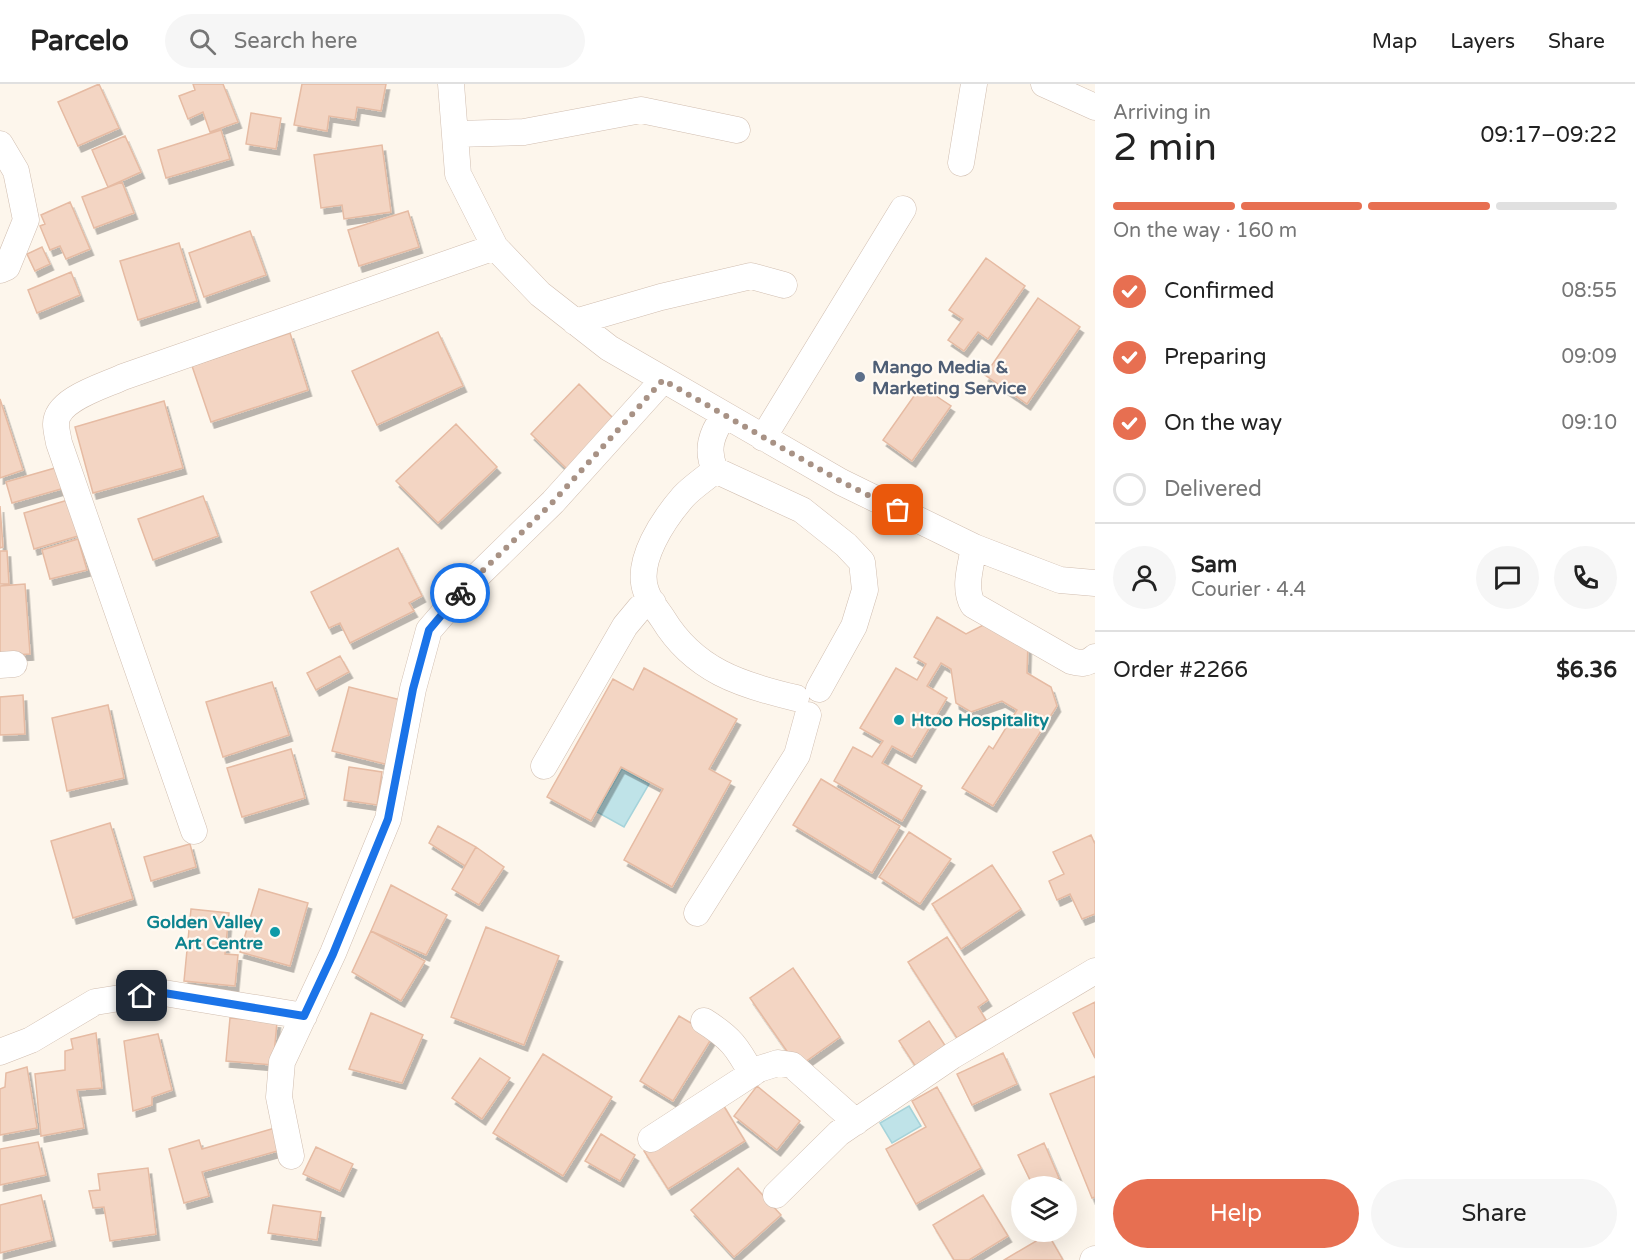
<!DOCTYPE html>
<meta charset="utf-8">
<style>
body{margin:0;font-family:"Varela Round",sans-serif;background:#f6f6f6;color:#222;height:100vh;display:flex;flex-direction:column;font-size:22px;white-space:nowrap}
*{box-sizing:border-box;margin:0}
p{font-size:20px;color:#767676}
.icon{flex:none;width:33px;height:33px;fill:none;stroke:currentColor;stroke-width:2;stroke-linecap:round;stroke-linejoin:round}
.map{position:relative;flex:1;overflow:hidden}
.drawer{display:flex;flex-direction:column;background:#fff;width:540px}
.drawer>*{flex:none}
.tools{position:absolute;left:1011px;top:1092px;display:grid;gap:12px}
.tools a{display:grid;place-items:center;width:66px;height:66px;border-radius:50%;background:#fff;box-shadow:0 6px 24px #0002;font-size:30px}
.pin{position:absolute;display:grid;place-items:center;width:51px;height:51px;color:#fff;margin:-26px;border-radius:12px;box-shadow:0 3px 9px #0006}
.courier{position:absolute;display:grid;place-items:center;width:60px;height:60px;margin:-30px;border:4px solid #1a73e8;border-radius:50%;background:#fff;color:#222;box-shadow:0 2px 8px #0007}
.head em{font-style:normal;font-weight:600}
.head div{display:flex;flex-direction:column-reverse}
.head{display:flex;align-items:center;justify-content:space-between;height:102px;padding:0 18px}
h1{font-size:39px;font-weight:600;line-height:45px}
.bar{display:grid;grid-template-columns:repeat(4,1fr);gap:9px 6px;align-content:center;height:72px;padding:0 18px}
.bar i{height:8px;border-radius:4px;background:#e0e0e0}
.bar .selected{background:#e76f51}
.bar p{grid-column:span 4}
.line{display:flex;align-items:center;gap:15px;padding:0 18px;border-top:2px solid #e0e0e0}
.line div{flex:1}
.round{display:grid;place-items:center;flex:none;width:63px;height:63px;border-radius:32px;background:#f6f6f6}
ol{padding:0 18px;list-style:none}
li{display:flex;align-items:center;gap:18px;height:66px}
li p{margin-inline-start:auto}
li .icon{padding:6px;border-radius:50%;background:#e76f51;color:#fff;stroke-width:4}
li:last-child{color:#767676}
li i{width:33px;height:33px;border:3px solid #e0e0e0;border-radius:50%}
.button{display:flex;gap:12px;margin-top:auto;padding:12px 18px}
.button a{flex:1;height:69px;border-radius:36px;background:#e76f51;color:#fff;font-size:24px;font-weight:600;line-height:69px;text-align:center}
.button a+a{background:#f6f6f6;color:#222}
header{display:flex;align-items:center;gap:36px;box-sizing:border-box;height:84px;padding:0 30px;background:#fff;border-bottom:2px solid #e0e0e0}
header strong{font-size:28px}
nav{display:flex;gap:33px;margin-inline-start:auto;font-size:21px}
.search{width:420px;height:54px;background:#f6f6f6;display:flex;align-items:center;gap:15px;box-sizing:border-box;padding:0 21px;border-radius:33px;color:#767676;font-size:22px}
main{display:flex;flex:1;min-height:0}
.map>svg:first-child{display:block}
</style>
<header>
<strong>Parcelo</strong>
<div class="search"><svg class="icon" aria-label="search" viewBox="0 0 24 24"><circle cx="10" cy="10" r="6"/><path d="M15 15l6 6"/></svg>Search here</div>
<nav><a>Map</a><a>Layers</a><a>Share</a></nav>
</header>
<main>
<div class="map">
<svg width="1095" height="1176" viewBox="0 0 1095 1176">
<defs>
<filter id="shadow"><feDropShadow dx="3.5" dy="6" stdDeviation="0" flood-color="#0004"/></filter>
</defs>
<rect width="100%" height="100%" fill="#fdf6ec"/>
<path fill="#bfe3e8" stroke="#a5d3da" stroke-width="1.5" d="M 622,685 L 649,700 L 624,743 L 597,728 Z
M 909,1022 L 921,1042 L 892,1059 L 880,1039 Z"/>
<path fill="#f3d5c3" stroke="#e6bba3" stroke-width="1.5" filter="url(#shadow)" d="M 99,0 L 119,44 L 78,62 L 58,18 Z
M 193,0 L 223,0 L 238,38 L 210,48 L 203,28 L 188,35 L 179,12 L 195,6 Z
M 302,0 L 386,0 L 381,27 L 357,23 L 355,36 L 329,32 L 327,47 L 294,41 Z
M 251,29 L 281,34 L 276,65 L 246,60 Z
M 221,46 L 230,75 L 166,94 L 158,66 Z
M 125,52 L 141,88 L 108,103 L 92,66 Z
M 382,61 L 391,128 L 344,135 L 342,121 L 321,124 L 314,71 Z
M 122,98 L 134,129 L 94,144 L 82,113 Z
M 70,118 L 90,165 L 66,175 L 60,162 L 50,166 L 40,142 L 45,140 L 41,131 Z
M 408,127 L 419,163 L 359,182 L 348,146 Z
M 250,147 L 266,191 L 204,213 L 189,169 Z
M 179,159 L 197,217 L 138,236 L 120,177 Z
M 42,163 L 50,180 L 35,187 L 27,170 Z
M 986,174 L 1025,202 L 988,255 L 978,248 L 964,267 L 948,256 L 963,235 L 949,226 Z
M 71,188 L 80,211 L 37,229 L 28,206 Z
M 1038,214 L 1080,243 L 1027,320 L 985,291 Z
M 438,248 L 463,302 L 377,341 L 352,287 Z
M 290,249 L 308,306 L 211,338 L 192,282 Z
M 579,300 L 615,336 L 567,385 L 531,350 Z
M 921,302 L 951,322 L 912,377 L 883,356 Z
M 0,315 L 23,386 L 0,394 Z
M 164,317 L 183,384 L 93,409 L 75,343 Z
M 456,340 L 497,383 L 438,439 L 396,397 Z
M 62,382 L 68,403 L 12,419 L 6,398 Z
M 203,412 L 218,452 L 153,476 L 138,435 Z
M 68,416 L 78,452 L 34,465 L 24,429 Z
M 0,422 L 3,463 L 0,464 Z
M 78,455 L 87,486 L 50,495 L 42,466 Z
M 398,464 L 422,512 L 409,519 L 414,527 L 350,559 L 340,539 L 329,544 L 311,508 Z
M 0,467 L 7,467 L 9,500 L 0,500 Z
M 25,500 L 30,570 L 0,572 L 0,502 Z
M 937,533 L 966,550 L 993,536 L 1028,558 L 1027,589 L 1051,603 L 1057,622 L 993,722 L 962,704 L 989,662 L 993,665 L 1017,626 L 1002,617 L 971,628 L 956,619 L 951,585 L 941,579 L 927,602 L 947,614 L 912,673 L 892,662 L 882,679 L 922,702 L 902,737 L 834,697 L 853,663 L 872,673 L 883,657 L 860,644 L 896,584 L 917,596 L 926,580 L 914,573 Z
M 340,572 L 349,588 L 316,606 L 307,589 Z
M 644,584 L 737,635 L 709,685 L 731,697 L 672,803 L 624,776 L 663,705 L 621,683 L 591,737 L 547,713 L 613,595 L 633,606 Z
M 272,598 L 289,651 L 223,673 L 206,618 Z
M 349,603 L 405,617 L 389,681 L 332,667 Z
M 23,611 L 25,650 L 0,651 L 0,613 Z
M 108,621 L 124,694 L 67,707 L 52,634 Z
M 291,665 L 305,714 L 242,733 L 227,684 Z
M 349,683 L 382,688 L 377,721 L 344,716 Z
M 821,695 L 900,742 L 872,789 L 793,741 Z
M 110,739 L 133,815 L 73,834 L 51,757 Z
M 438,742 L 476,763 L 465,782 L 429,759 Z
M 909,748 L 951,775 L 920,820 L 879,793 Z
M 1091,751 L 1095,760 L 1095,830 L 1082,835 L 1070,810 L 1057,816 L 1049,797 L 1064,790 L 1053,768 Z
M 190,760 L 196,783 L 151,797 L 144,773 Z
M 476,763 L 504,783 L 479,821 L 452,805 Z
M 992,781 L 1021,825 L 961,865 L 932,820 Z
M 391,801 L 447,831 L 426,871 L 371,847 Z
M 259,805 L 308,819 L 290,882 L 240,868 Z
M 191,825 L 229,829 L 225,870 L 238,871 L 235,902 L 184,897 Z
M 486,843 L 559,872 L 524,961 L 451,933 Z
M 371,847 L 425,877 L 401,917 L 352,888 Z
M 947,853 L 988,916 L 978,923 L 986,936 L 957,954 L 908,878 Z
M 793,884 L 840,953 L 798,983 L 750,914 Z
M 1095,918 L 1095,974 L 1073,929 Z
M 371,929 L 423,951 L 402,999 L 349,985 Z
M 679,932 L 713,952 L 673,1017 L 640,997 Z
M 230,934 L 277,938 L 273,981 L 226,977 Z
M 929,937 L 946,963 L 916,983 L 899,957 Z
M 96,949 L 102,1004 L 77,1006 L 84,1044 L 41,1052 L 35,990 L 65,986 L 65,967 L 73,965 L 71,955 Z
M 158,950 L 172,1006 L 152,1013 L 152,1021 L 133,1027 L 124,957 Z
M 1003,969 L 1017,1000 L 972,1021 L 957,990 Z
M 543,970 L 612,1013 L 563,1092 L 493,1049 Z
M 480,974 L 510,994 L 482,1035 L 452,1014 Z
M 27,983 L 37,1044 L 0,1051 L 0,1005 L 5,1003 L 6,989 Z
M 1095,992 L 1095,1113 L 1092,1114 L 1050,1010 Z
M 757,1002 L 800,1037 L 777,1066 L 734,1032 Z
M 937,1003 L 981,1084 L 916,1120 L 886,1065 L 926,1043 L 912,1017 Z
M 722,1019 L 745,1057 L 668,1105 L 644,1067 Z
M 275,1044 L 281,1066 L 202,1088 L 209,1112 L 184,1119 L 169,1065 L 199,1056 L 202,1065 Z
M 601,1050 L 635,1071 L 620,1097 L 585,1077 Z
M 38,1058 L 46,1091 L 0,1101 L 0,1065 Z
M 1044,1059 L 1059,1094 L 1039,1102 L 1033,1102 L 1018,1071 Z
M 316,1063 L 353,1080 L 340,1107 L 303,1090 Z
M 148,1084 L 156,1150 L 110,1157 L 104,1123 L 93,1124 L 89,1107 L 100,1106 L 98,1090 Z
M 738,1084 L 781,1131 L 734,1173 L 691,1126 Z
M 41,1111 L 52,1156 L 0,1169 L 0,1121 Z
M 983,1111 L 1008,1152 L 969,1176 L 954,1176 L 933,1141 Z
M 273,1121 L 321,1128 L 317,1156 L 268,1149 Z
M 1048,1150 L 1063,1176 L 1004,1176 Z"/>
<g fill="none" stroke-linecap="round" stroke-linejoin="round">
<defs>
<path id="minor" d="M 451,0 L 458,90 L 495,163 L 540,210 L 609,264 L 841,398 L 974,463 L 1060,496 L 1095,499
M 1044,0 L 1095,23
M 456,50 L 524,48 L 641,26 L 737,46
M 0,60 L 16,87 L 26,136 L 7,183 L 0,186
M 961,79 L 974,0
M 575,238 L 661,213 L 751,192 L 784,201
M 724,332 C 711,350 706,366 715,386 L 802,426 L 846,461 L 862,478 L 865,506 L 854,542 L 819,605
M 763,354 L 903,125
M 715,386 C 705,395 692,403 683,413 C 664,435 635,477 646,507 C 649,517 657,526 663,535 C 694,586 740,601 796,614
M 974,463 C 971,482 963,504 973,521 L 1071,577 C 1081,580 1087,580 1095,573
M 0,581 L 14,580
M 544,682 L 625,542 L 640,524 L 653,519
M 194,747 L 59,359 C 58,353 56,346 56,340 C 56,315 104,302 123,293 L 495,163
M 697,829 L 797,671 L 808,631
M 704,937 C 731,954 737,963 752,990
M 0,968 L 31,956 L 95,918 L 120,914 L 164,909 L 304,932
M 651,1055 L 759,985 L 778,979 L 792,981 L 856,1038
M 291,1072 L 279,1013 L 282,978 L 333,869 L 388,735 L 413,605 L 429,546 L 466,503 L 553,418 L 663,296
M 776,1111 L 839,1049 L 952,972 L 1095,887
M 1093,1176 L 1095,1175"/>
</defs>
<use href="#minor" stroke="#d1beb0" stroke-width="27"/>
<use href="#minor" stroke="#fff" stroke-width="26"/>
</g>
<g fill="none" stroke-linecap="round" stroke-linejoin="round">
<path stroke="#a89285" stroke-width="6" stroke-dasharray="0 10.8" d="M 460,509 L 553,418 L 663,296 L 842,398 L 898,426"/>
<path stroke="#1a73e8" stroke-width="8" d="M 142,912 L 164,909 L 304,932 L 333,870 L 388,735 L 413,605 L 429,546 L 460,509"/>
</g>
<circle fill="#5c6f8a" stroke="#fffaf3" stroke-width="2" cx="860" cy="293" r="6"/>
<g fill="#0f9aa8" stroke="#fffaf3" stroke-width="2">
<circle cx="899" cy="636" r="6"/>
<circle cx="275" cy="848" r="6"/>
</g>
<g text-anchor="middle" stroke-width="4.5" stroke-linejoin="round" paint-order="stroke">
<g font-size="18" font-weight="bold" fill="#4e5e75" stroke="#fffaf3" text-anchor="start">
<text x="872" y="289">Mango Media &amp;<tspan x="872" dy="21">Marketing Service</tspan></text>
</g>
<g font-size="18" font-weight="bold" fill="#0d838f" stroke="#fffaf3" text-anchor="start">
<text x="911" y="642">Htoo Hospitality</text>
<text x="263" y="844" text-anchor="end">Golden Valley<tspan x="263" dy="21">Art Centre</tspan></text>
</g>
</g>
</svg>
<div class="tools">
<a><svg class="icon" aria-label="layers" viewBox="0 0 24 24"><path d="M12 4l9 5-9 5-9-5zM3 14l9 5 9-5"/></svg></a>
</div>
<div class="pin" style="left:898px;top:426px;background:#ea580c"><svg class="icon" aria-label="bag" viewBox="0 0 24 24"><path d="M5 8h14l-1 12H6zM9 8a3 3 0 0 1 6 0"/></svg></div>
<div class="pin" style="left:142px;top:912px;background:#1f2937"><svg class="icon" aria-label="home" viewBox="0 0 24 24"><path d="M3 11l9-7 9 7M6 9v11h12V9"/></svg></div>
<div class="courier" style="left:460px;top:509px"><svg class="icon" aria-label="bike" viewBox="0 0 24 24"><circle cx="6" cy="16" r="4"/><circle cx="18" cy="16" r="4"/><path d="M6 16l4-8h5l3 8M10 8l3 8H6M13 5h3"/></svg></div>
</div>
<section class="drawer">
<div class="head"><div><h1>2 min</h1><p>Arriving in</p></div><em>09:17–09:22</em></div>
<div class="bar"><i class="selected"></i><i class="selected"></i><i class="selected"></i><i></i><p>On the way · 160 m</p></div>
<ol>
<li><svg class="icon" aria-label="check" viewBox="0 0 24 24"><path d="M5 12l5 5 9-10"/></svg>Confirmed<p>08:55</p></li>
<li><svg class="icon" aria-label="check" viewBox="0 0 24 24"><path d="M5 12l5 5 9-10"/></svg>Preparing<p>09:09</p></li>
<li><svg class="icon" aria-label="check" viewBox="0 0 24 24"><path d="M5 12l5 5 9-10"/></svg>On the way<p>09:10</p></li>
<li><i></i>Delivered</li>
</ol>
<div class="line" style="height:108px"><a class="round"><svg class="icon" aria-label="person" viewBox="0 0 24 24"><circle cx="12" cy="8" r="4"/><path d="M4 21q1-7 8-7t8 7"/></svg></a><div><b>Sam</b><p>Courier · 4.4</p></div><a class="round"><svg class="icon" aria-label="chat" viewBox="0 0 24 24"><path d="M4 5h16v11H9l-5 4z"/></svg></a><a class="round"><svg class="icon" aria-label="phone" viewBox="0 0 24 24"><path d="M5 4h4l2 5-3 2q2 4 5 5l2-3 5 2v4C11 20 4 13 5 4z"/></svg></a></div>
<div class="line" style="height:78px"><div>Order #2266</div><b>$6.36</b></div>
<div class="button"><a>Help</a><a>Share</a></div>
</section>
</main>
